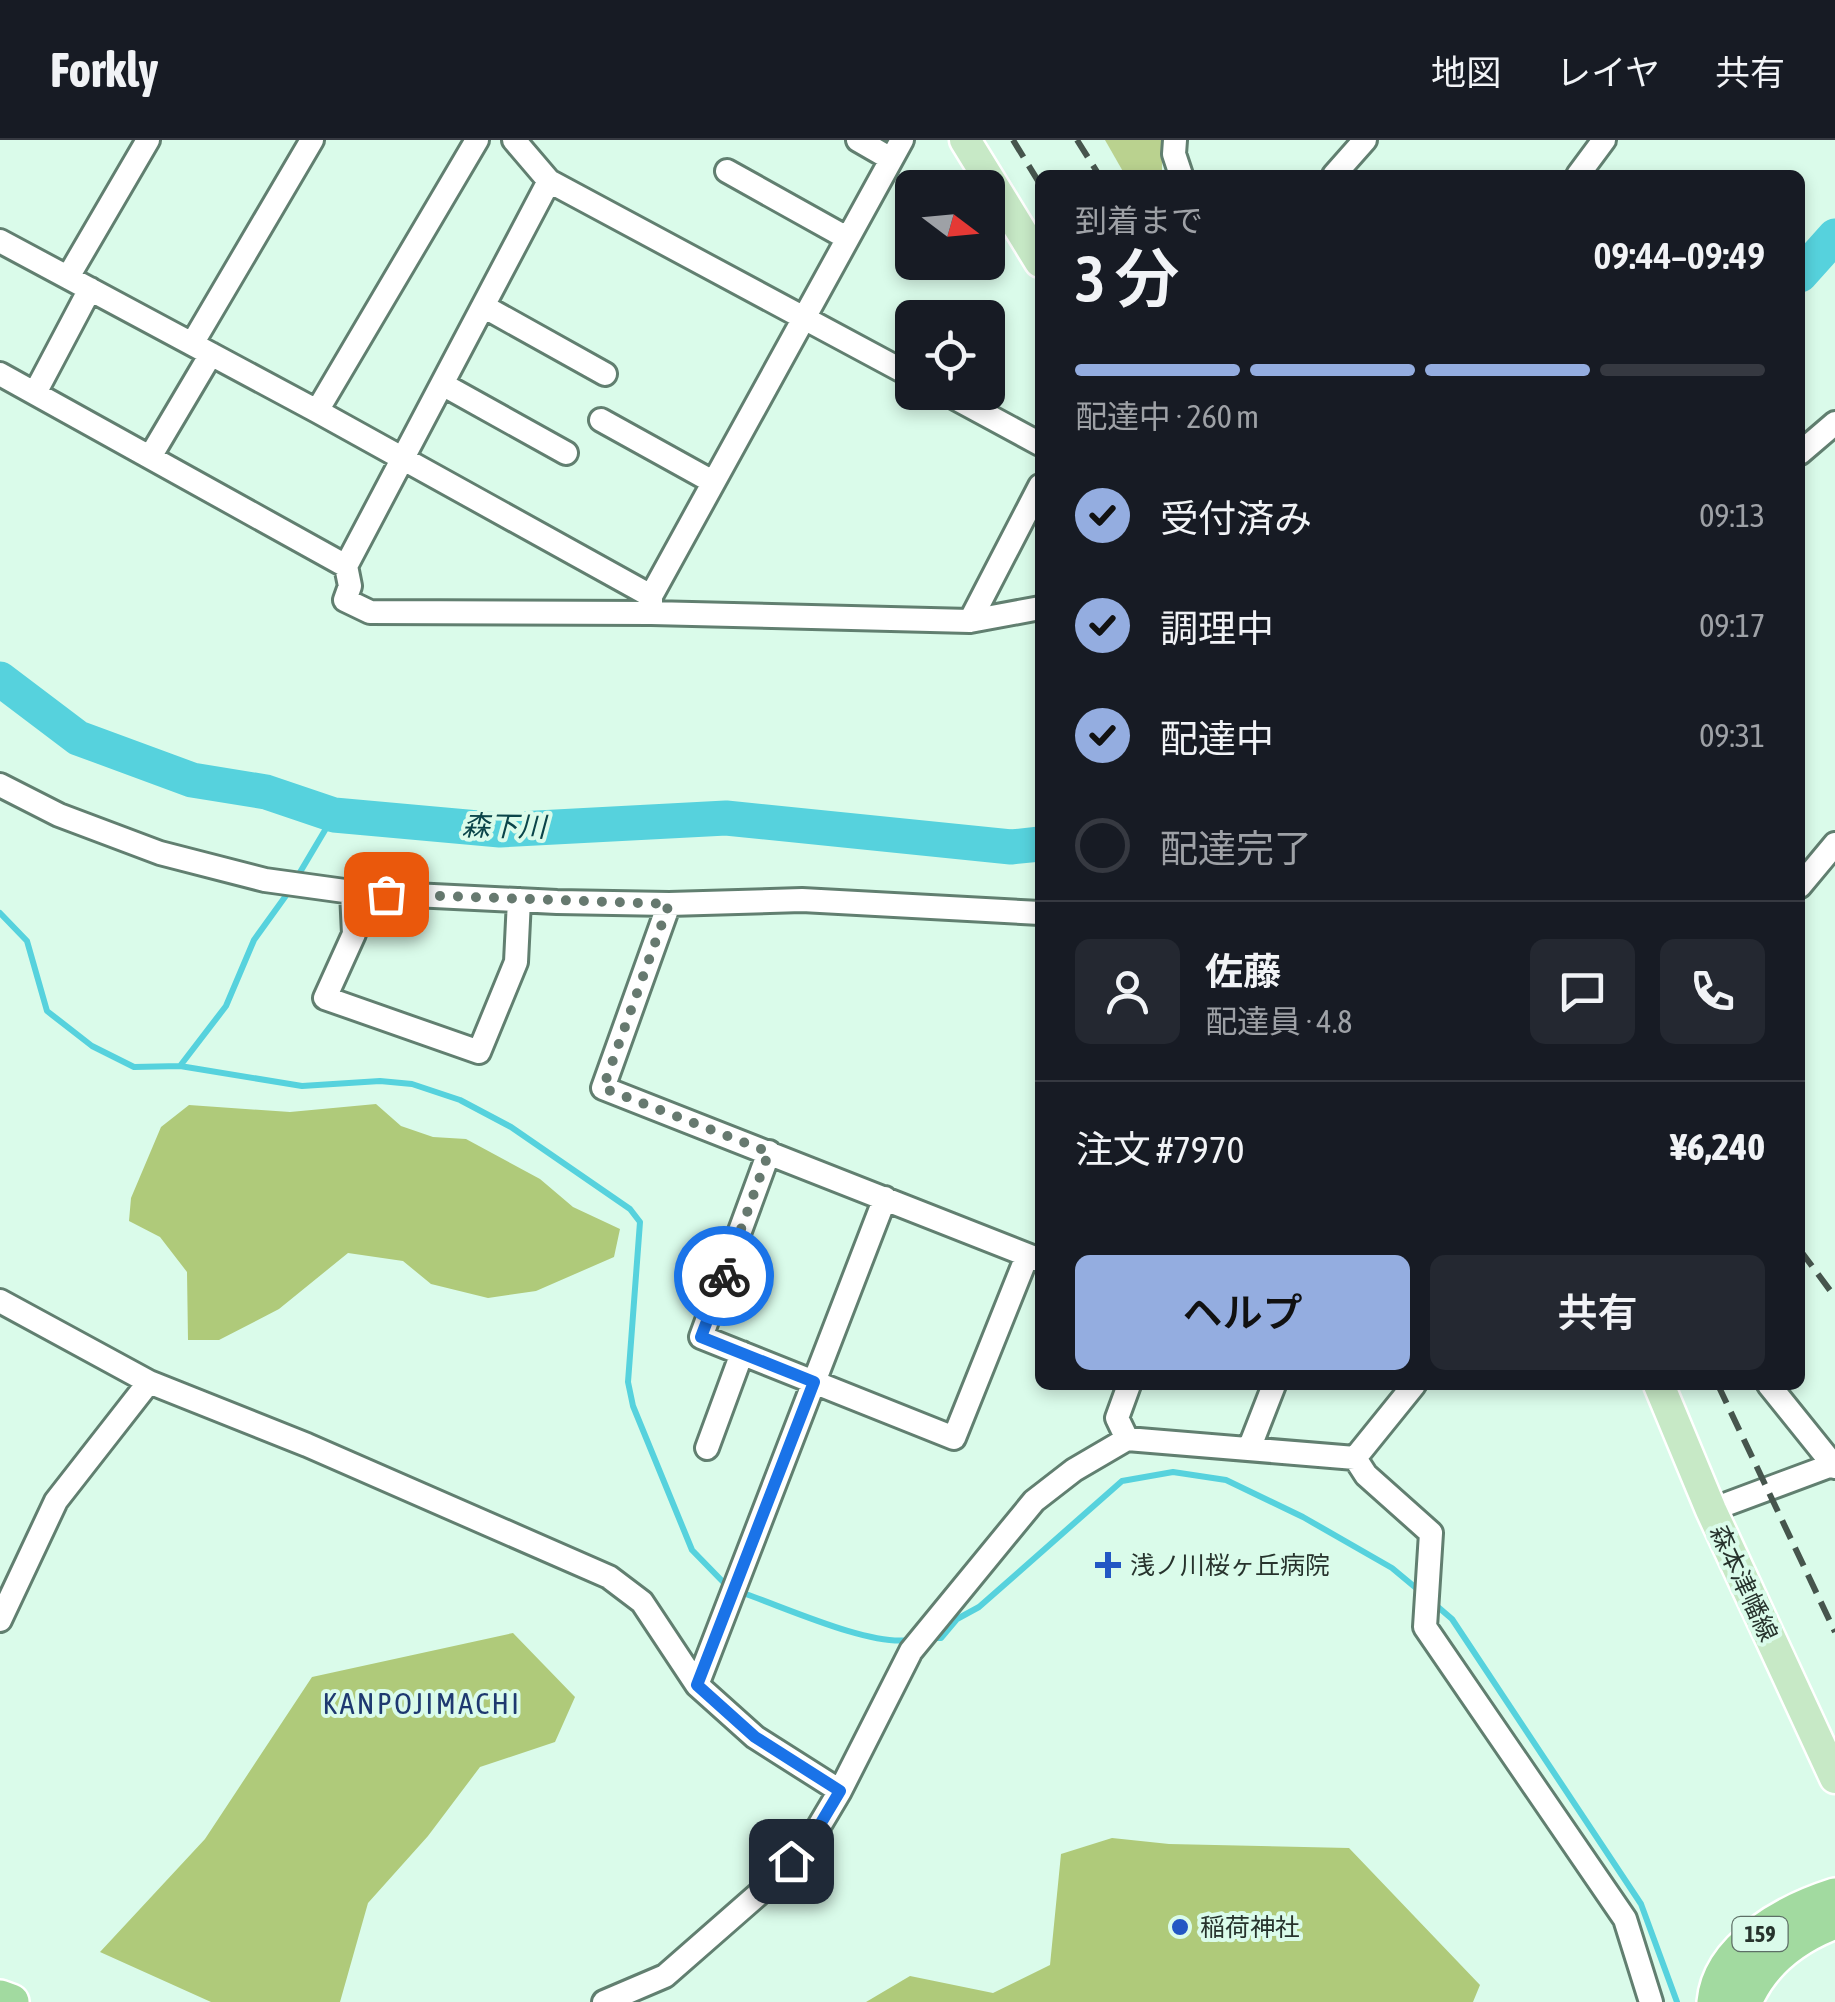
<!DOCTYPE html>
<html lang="ja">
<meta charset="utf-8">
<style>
body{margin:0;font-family:"Asap Condensed","Noto Sans JP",sans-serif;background:#242831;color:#f1f3f6;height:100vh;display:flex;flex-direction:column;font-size:38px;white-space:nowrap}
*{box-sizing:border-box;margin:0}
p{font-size:32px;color:#9ea1a6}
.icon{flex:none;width:55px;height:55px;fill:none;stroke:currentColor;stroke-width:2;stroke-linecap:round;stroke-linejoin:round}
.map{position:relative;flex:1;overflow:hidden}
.sheet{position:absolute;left:1035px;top:30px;width:770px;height:1220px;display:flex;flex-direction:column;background:#171b24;border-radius:15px;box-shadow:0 5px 15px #0003}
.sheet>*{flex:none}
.needle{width:65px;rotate:106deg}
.tools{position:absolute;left:895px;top:30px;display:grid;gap:20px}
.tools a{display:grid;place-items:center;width:110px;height:110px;border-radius:15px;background:#171b24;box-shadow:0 5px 15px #0003;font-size:50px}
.pin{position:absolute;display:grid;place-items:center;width:85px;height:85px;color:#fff;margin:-42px;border-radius:20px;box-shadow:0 5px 15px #0006}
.courier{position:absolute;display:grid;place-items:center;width:100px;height:100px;margin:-50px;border:8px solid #1a73e8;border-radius:50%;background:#fff;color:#222;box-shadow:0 2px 12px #0007}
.overview em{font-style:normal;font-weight:600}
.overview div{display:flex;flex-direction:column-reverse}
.overview{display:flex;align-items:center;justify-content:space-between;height:170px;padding:0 40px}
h1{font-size:65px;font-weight:600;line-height:75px}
.bar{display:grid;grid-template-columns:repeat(4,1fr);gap:15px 10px;align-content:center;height:120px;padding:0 40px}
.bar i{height:12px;border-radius:8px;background:#363941}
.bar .current{background:#94ade0}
.bar p{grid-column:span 4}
.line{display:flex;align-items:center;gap:25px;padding:0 40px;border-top:2px solid #363941}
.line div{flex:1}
.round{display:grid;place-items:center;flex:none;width:105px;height:105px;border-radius:15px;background:#242831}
ol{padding:0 40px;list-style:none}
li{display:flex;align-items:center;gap:30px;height:110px}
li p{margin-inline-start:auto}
li .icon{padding:10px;border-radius:50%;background:#94ade0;color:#111;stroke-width:4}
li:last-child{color:#9ea1a6}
li i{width:55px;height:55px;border:5px solid #363941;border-radius:50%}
.cta{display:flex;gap:20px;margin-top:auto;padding:20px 40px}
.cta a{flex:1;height:115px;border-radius:15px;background:#94ade0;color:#111;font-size:40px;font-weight:600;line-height:115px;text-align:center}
.cta a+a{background:#242831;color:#f1f3f6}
header{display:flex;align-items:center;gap:60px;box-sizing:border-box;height:140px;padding:0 50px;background:#171b24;border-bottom:2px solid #363941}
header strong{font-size:48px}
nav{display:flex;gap:55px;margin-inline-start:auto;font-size:35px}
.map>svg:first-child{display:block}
</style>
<header>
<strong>Forkly</strong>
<nav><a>地図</a><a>レイヤ</a><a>共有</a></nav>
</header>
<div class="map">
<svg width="1835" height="1862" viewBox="0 0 1835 1862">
<rect width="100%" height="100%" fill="#dafbea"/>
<path fill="#bad28f" d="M 1105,0 L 1162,0 L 1162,35 L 1125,35 Z"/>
<path fill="#afca7a" d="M 376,964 L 401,986 L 433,997 L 466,999 L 540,1039 L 573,1067 L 620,1089 L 614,1117 L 536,1151 L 488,1158 L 431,1144 L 403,1121 L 348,1113 L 279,1169 L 219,1200 L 188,1200 L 187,1132 L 160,1097 L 129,1081 L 131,1058 L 161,987 L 189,965 L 290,972 Z
M 513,1493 L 575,1557 L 555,1602 L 480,1627 L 428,1696 L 368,1763 L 340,1862 L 211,1862 L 100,1812 L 205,1699 L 312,1537 Z
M 1112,1698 L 1169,1704 L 1349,1708 L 1480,1845 L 1473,1862 L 866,1862 L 910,1836 L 993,1853 L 1050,1825 L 1061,1714 Z"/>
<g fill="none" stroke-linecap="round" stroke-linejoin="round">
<path stroke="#56d2dd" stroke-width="6" d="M 296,739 L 334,675
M 0,773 L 27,801 L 47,871 L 92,906 L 134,927 L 180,926 L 302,946 L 380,941 L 412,944 L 460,960 L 511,987 L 630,1069 L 640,1082 L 628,1242 L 633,1266 L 692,1410 L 728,1447
M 180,926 L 226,866 L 254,800 L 290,750
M 740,1452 C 782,1466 868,1506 909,1500
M 1431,1461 L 1452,1479 L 1641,1764 L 1677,1862
M 932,1498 L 941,1498 L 957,1479 L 979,1467 L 1122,1341 L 1173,1332 L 1226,1340 L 1303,1377 L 1392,1428 L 1422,1453"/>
<path stroke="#56d2dd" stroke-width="35" d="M 1800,135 L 1835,96
M 0,539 L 78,598 L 192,640 L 266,652 L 334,675 L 500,690 L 726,678 L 1011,707 L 1040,704"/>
<defs>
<path id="minor" d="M 514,0 L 549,41 L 912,236
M 858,0 L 891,19
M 1175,0 L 1174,14 L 1181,35
M 727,31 L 847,98
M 1334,35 L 1365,0
M 1578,35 L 1604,0
M 549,41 L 346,426 L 350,446 L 345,460 L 370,472 L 651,473 L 970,481 L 1040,468
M 0,101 L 317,271 L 651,456
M 68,137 L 148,0
M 483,166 L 605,234
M 192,204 L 312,0
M 0,234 L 346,426
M 442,244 L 566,313
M 944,252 L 1040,304
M 35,253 L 90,149
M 317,271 L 477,0
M 601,280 L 713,342
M 1800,313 L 1835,283
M 150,317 L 211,214
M 651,470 L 651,456 L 902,0
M 970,481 L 1040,346
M 0,645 L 59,675 L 160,713 L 265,740 L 352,752 L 557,762 L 669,764 L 802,760 L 1040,773
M 1800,746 L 1835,704
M 352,752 L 354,794 L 325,858 L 479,912 L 516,822 L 519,760
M 669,764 L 603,948 L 1040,1120
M 769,1012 L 701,1197 L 954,1298 L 1027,1116
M 0,1161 L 149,1242 L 307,1305 L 609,1437 L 642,1462 L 697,1545 L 755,1597 L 840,1651
M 1769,1245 L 1835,1327
M 1127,1299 L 1117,1278 L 1129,1245
M 707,1308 L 742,1213
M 1249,1309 L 1274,1245
M 1355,1318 L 1366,1335 L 1431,1393 L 1425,1487 L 1625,1779 L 1651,1862
M 1355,1318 L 1414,1245
M 1711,1370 L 1832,1325
M 0,1480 L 56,1361 L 149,1242
M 697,1545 L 885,1058
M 604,1862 L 665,1836 L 770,1744 L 812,1698 L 840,1651 L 911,1511 L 1034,1361 L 1074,1330 L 1127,1299 L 1355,1318"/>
<path id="major" d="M 965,0 L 1040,122
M 1659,1245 L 1711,1370 L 1835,1638"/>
<path id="highway" d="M 0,1858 L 11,1862
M 1715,1862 C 1720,1806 1788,1771 1835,1756
M 1744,1862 C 1761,1822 1795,1796 1835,1781"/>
</defs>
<use href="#minor" stroke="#617f70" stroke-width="28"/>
<use href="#major" stroke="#fff" stroke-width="35"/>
<use href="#highway" stroke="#fff" stroke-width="40"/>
<use href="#minor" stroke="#fff" stroke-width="22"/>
<use href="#major" stroke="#c7e9c6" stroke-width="30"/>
<use href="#highway" stroke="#a2daa0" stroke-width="35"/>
<path stroke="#46554d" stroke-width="6" stroke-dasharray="20 10" stroke-linecap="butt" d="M 1013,0 L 1040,44
M 1077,0 L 1099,35
M 1800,1110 L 1835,1157
M 1718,1245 L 1835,1492"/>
</g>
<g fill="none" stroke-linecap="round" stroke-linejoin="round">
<path stroke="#66796f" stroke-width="10" stroke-dasharray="0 18" d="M 386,754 L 669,764 L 603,948 L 769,1012 L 724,1136"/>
<path stroke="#1a73e8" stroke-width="12" d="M 724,1136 L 701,1197 L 814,1242 L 697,1545 L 755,1597 L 840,1651 L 812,1698 L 791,1721"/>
</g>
<g fill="#2257c4" stroke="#dafbea" stroke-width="4">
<path d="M1103 1410h10v10h10v10h-10v10h-10v-10h-10v-10h10z"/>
<circle cx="1180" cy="1787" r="10"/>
</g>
<g text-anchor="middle" stroke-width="8" stroke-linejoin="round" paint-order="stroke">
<rect fill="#dafbea" stroke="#5d6f66" stroke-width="2.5" x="1732.5" y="1777" width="55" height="34" rx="8"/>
<g font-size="22" font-weight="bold" fill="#27332d">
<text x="1760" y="1802">159</text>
</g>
<g font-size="25" fill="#27332d" stroke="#dafbea" text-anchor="start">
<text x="1130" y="1434">浅ノ川桜ヶ丘病院</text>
<text x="1200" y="1796">稲荷神社</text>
</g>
<g font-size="25" fill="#27332d" stroke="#dafbea">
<text transform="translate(1744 1443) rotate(65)" y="9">森本津幡線</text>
</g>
<g font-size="28" font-style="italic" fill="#0a4449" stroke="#dafbea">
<text transform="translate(504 686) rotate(1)" y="10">森下川</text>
</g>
<g font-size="30" letter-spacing="2.5" fill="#1e3970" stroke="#dafbea">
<text x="422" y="1574">KANPOJIMACHI</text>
</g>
</g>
</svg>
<div class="tools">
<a><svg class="needle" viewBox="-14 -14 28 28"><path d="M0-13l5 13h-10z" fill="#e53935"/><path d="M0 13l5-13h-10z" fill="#9ea1a6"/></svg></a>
<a><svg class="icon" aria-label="locate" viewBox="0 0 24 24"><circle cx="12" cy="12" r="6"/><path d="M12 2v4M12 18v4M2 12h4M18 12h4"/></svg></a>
</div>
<div class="pin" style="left:386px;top:754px;background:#ea580c"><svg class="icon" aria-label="bag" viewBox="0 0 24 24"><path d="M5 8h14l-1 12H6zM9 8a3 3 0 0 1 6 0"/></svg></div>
<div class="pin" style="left:791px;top:1721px;background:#1f2937"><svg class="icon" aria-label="home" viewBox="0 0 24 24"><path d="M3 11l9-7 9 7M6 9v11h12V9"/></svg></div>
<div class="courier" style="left:724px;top:1136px"><svg class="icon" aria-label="bike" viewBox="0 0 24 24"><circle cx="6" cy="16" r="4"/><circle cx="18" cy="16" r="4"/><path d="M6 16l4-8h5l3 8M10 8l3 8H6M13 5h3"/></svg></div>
<section class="sheet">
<div class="overview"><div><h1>3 分</h1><p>到着まで</p></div><em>09:44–09:49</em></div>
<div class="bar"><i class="current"></i><i class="current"></i><i class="current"></i><i></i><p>配達中 · 260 m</p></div>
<ol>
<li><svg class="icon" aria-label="check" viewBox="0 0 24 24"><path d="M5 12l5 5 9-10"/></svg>受付済み<p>09:13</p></li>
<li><svg class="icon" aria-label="check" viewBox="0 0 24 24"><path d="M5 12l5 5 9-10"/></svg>調理中<p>09:17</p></li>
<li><svg class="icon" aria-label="check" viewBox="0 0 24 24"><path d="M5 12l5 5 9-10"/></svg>配達中<p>09:31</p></li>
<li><i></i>配達完了</li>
</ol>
<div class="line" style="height:180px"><a class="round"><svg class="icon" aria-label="person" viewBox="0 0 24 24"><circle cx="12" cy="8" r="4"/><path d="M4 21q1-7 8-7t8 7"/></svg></a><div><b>佐藤</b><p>配達員 · 4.8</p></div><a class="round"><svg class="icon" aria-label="chat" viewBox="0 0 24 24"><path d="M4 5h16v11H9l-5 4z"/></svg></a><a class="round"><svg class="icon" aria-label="phone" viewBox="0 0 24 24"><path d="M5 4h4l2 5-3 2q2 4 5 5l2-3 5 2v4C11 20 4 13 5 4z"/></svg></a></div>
<div class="line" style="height:130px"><div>注文 #7970</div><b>¥6,240</b></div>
<div class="cta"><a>ヘルプ</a><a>共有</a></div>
</section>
</div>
